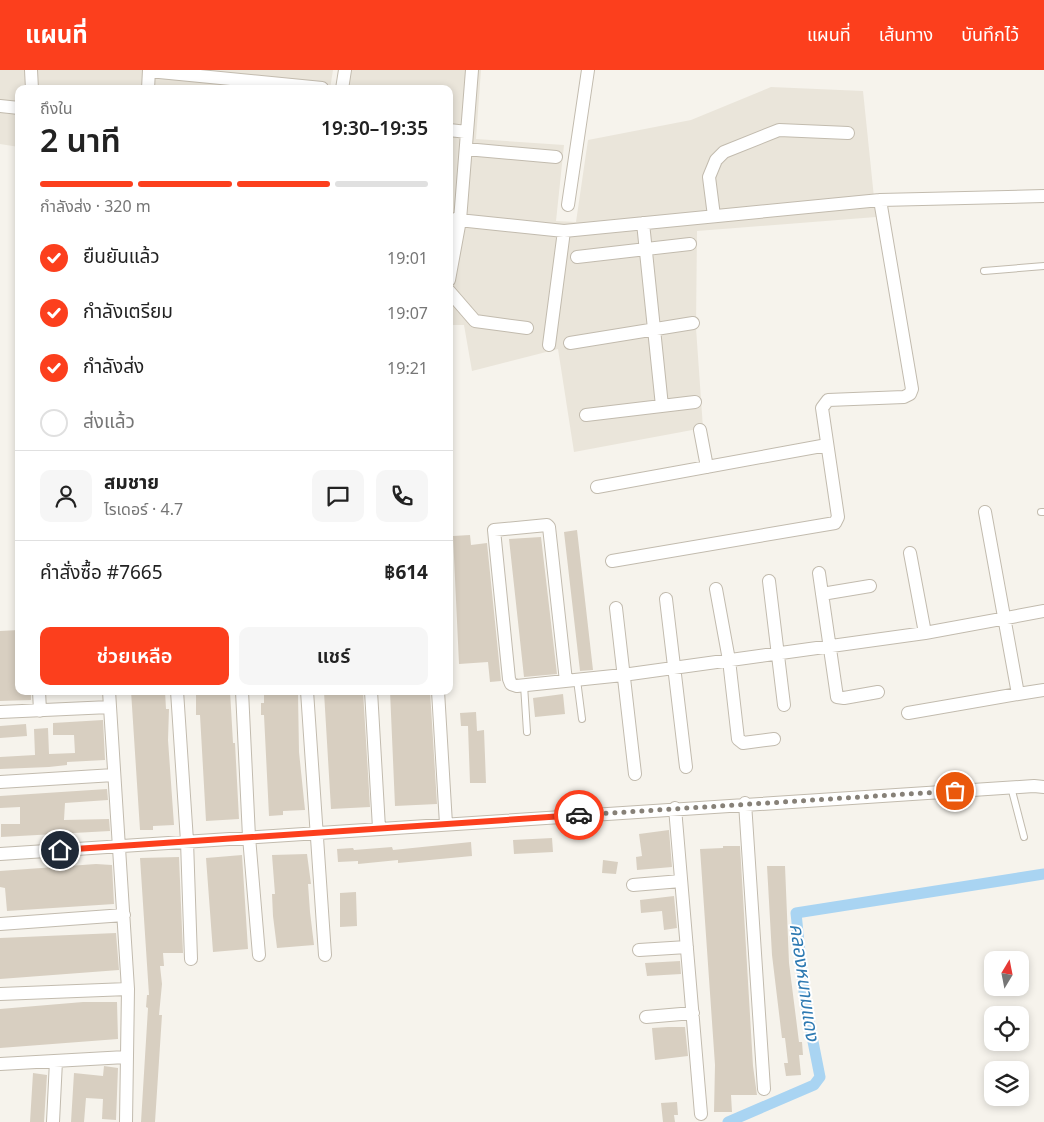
<!DOCTYPE html>
<html lang="th">
<meta charset="utf-8">
<style>
body{margin:0;font-family:"Noto Sans","Noto Sans Thai",sans-serif;background:#f6f6f6;color:#222;height:100vh;display:flex;flex-direction:column;font-size:19px;white-space:nowrap}
*{box-sizing:border-box;margin:0}
p{font-size:16px;color:#767676}
.icon{flex:none;width:28px;height:28px;fill:none;stroke:currentColor;stroke-width:2;stroke-linecap:round;stroke-linejoin:round}
.map{position:relative;flex:1;overflow:hidden}
.side{position:absolute;left:15px;top:15px;width:438px;height:610px;display:flex;flex-direction:column;background:#fff;border-radius:10px;box-shadow:0 2px 8px #0003}
.side>*{flex:none}
.needle{width:32px;rotate:10deg}
.tools{position:absolute;left:984px;top:881px;display:grid;gap:10px}
.tools a{display:grid;place-items:center;width:45px;height:45px;border-radius:10px;background:#fff;box-shadow:0 2px 8px #0003;font-size:25px}
.pin{position:absolute;display:grid;place-items:center;width:42px;height:42px;color:#fff;margin:-21px;border:2px solid #fff;border-radius:50%;box-shadow:0 1px 5px #0007}
.courier{position:absolute;display:grid;place-items:center;width:50px;height:50px;margin:-25px;border:4px solid #fc3f1d;border-radius:50%;background:#fff;color:#222;box-shadow:0 1px 6px #0007}
.summary em{font-style:normal;font-weight:600}
.summary div{display:flex;flex-direction:column-reverse}
.summary{display:flex;align-items:center;justify-content:space-between;height:85px;padding:0 25px}
h1{font-size:32px;font-weight:600;line-height:38px}
.bar{display:grid;grid-template-columns:repeat(4,1fr);gap:8px 5px;align-content:center;height:60px;padding:0 25px}
.bar i{height:6px;border-radius:4px;background:#e0e0e0}
.bar .on{background:#fc3f1d}
.bar p{grid-column:span 4}
.line{display:flex;align-items:center;gap:12px;padding:0 25px;border-top:1px solid #e0e0e0}
.line div{flex:1}
.round{display:grid;place-items:center;flex:none;width:52px;height:52px;border-radius:10px;background:#f6f6f6}
ol{padding:0 25px;list-style:none}
li{display:flex;align-items:center;gap:15px;height:55px}
li p{margin-inline-start:auto}
li .icon{padding:5px;border-radius:50%;background:#fc3f1d;color:#fff;stroke-width:4}
li:last-child{color:#767676}
li i{width:28px;height:28px;border:2px solid #e0e0e0;border-radius:50%}
.cta{display:flex;gap:10px;margin-top:auto;padding:10px 25px}
.cta a{flex:1;height:58px;border-radius:10px;background:#fc3f1d;color:#fff;font-size:20px;font-weight:600;line-height:58px;text-align:center}
.cta a+a{background:#f6f6f6;color:#222}
header{display:flex;align-items:center;gap:30px;box-sizing:border-box;height:70px;padding:0 25px;background:#fc3f1d;color:#fff}
header strong{font-size:24px}
nav{display:flex;gap:28px;margin-inline-start:auto;font-size:18px}
.map>svg:first-child{display:block}
</style>
<header>
<strong>แผนที่</strong>
<nav><a>แผนที่</a><a>เส้นทาง</a><a>บันทึกไว้</a></nav>
</header>
<div class="map">
<svg width="1044" height="1052" viewBox="0 0 1044 1052">
<rect width="100%" height="100%" fill="#f6f3ec"/>
<path fill="#eae5da" d="M 0,0 L 333,0 L 330,19 L 19,19 L 19,77 L 0,74 Z
M 350,0 L 481,0 L 476,69 L 564,75 L 556,151 L 576,152 L 588,70 L 691,50 L 771,17 L 863,21 L 876,147 L 697,161 L 696,258 L 703,358 L 574,382 L 558,279 L 472,301 L 464,255 L 449,255 L 449,19 L 347,19 Z"/>
<g fill="none" stroke-linecap="round" stroke-linejoin="round">
<path stroke="#a9d4f2" stroke-width="11" d="M 728,1052 L 814,1015 L 820,1007 L 805,931 L 796,843 L 1044,804"/>
</g>
<path fill="#d8cfc1" d="M 577,460 L 593,600 L 580,601 L 564,462 Z
M 470,465 L 471,475 L 487,473 L 501,611 L 490,612 L 488,592 L 459,594 L 453,466 Z
M 541,467 L 557,604 L 524,607 L 509,469 Z
M 19,560 L 19,621 L 31,621 L 31,630 L 0,631 L 0,561 Z
M 131,621 L 165,621 L 166,639 L 169,639 L 168,670 L 174,755 L 153,756 L 153,760 L 140,760 Z
M 196,621 L 230,621 L 233,673 L 235,673 L 239,749 L 206,751 L 200,645 L 196,645 Z
M 264,621 L 297,621 L 298,624 L 299,682 L 305,740 L 283,741 L 283,745 L 269,746 L 264,645 L 261,645 L 261,633 L 264,633 Z
M 363,621 L 370,737 L 331,739 L 324,622 Z
M 390,621 L 430,621 L 437,734 L 395,736 Z
M 563,624 L 565,644 L 535,647 L 533,628 Z
M 476,642 L 477,661 L 484,660 L 486,713 L 470,713 L 468,656 L 461,656 L 460,643 Z
M 103,650 L 105,690 L 67,692 L 67,695 L 49,697 L 0,699 L 0,687 L 35,685 L 34,659 L 48,658 L 49,684 L 75,683 L 74,665 L 53,665 L 53,653 Z
M 26,654 L 27,666 L 0,668 L 0,656 Z
M 107,719 L 108,730 L 65,733 L 64,750 L 109,749 L 110,761 L 1,767 L 1,754 L 20,754 L 20,737 L 0,738 L 0,726 Z
M 669,760 L 672,797 L 637,800 L 636,787 L 642,786 L 639,764 Z
M 552,768 L 553,782 L 514,784 L 513,770 Z
M 471,772 L 472,786 L 398,793 L 398,790 L 358,794 L 358,791 L 338,792 L 337,779 L 353,778 L 354,780 L 392,777 L 393,780 Z
M 723,776 L 740,776 L 753,996 L 757,1025 L 731,1025 L 732,1042 L 714,1042 L 715,995 L 700,779 L 723,778 Z
M 307,784 L 311,814 L 308,814 L 310,842 L 314,875 L 277,878 L 273,846 L 272,824 L 275,824 L 272,785 Z
M 242,785 L 248,879 L 213,882 L 206,788 Z
M 179,787 L 183,883 L 163,883 L 164,896 L 160,896 L 162,914 L 159,945 L 162,945 L 155,1052 L 141,1052 L 148,938 L 146,937 L 147,925 L 149,925 L 140,788 Z
M 603,790 L 618,792 L 616,804 L 602,803 Z
M 96,794 L 112,795 L 114,834 L 7,841 L 5,818 L 0,817 L 0,801 Z
M 767,796 L 785,796 L 789,893 L 799,972 L 802,972 L 803,985 L 799,985 L 801,1005 L 786,1006 L 784,993 L 788,993 L 785,968 L 782,968 L 772,885 Z
M 356,822 L 357,856 L 340,857 L 340,823 Z
M 674,826 L 677,858 L 664,860 L 662,841 L 641,843 L 640,830 Z
M 116,863 L 119,900 L 0,909 L 0,868 Z
M 680,891 L 681,904 L 647,906 L 645,893 Z
M 83,932 L 117,932 L 118,969 L 0,978 L 0,939 Z
M 668,957 L 685,957 L 688,986 L 655,990 L 652,958 Z
M 104,996 L 118,998 L 116,1050 L 102,1049 L 103,1029 L 86,1028 L 84,1052 L 71,1052 L 74,1003 L 103,1006 Z
M 33,1003 L 47,1005 L 44,1052 L 30,1052 Z
M 677,1032 L 678,1045 L 674,1045 L 675,1052 L 663,1052 L 661,1033 Z"/>
<g fill="none" stroke-linecap="round" stroke-linejoin="round">
<defs>
<path id="service" d="M 984,201 L 1044,196
M 1041,442 L 1044,442
M 577,610 L 582,649
M 524,615 L 527,662
M 1011,717 L 1024,767"/>
<path id="minor" d="M 31,0 L 32,19
M 149,1 L 322,18
M 148,19 L 149,0
M 342,19 L 345,0
M 0,36 L 19,38
M 449,60 L 467,62
M 466,79 L 556,87
M 568,135 L 588,0
M 714,146 L 709,107 L 716,90 L 724,82 L 779,60 L 848,63
M 449,149 L 564,161 L 880,130
M 643,153 L 662,336
M 577,187 L 690,174
M 449,210 L 460,150 L 472,0
M 449,221 L 475,251 L 527,258
M 570,273 L 693,253
M 549,275 L 564,161
M 586,345 L 695,332
M 700,360 L 707,397
M 597,417 L 827,375
M 910,483 L 925,563
M 612,491 L 835,453 L 838,447 L 822,338 L 828,330 L 904,327 L 910,324 L 912,319 L 880,130 L 1044,126
M 819,503 L 837,627 L 844,628 L 878,622
M 769,511 L 784,635
M 716,519 L 729,590 L 738,669 L 743,673 L 774,669
M 822,524 L 870,516
M 666,529 L 686,697
M 616,538 L 635,704
M 566,611 L 549,457 L 547,455 L 494,460 L 509,609 L 511,614 L 517,616 L 623,605 L 925,563 L 1044,541
M 39,621 L 40,641
M 109,621 L 128,919 L 126,1052
M 177,621 L 187,771 L 191,889
M 242,621 L 249,767 L 259,885
M 307,621 L 325,885
M 371,621 L 379,758
M 438,621 L 446,754
M 1018,624 L 1044,620
M 0,642 L 110,637
M 908,643 L 1018,624 L 985,442
M 0,712 L 114,705
M 745,733 L 764,1019
M 675,738 L 701,1044
M 0,784 L 1034,716 L 1044,717
M 633,815 L 681,811
M 0,854 L 124,845
M 639,880 L 687,877
M 0,924 L 128,919
M 646,947 L 693,943
M 0,994 L 126,987
M 53,1052 L 56,991"/>
</defs>
<use href="#service" stroke="#c2bbae" stroke-width="8"/>
<use href="#minor" stroke="#c2bbae" stroke-width="14"/>
<use href="#service" stroke="#fff" stroke-width="6"/>
<use href="#minor" stroke="#fff" stroke-width="12"/>
</g>
<g fill="none" stroke-linecap="round" stroke-linejoin="round">
<path stroke="#878178" stroke-width="5" stroke-dasharray="0 9" d="M 579,745 L 955,721"/>
<path stroke="#fc3f1d" stroke-width="6" d="M 60,780 L 579,745"/>
</g>
<g text-anchor="middle" stroke-width="4" stroke-linejoin="round" paint-order="stroke">
<g font-size="19" font-style="italic" fill="#2e7ab2" stroke="#fff">
<text transform="translate(805 912) rotate(82)" y="7">คลองหนามแดง</text>
</g>
</g>
</svg>
<div class="tools">
<a><svg class="needle" viewBox="-14 -14 28 28"><path d="M0-13l5 13h-10z" fill="#e53935"/><path d="M0 13l5-13h-10z" fill="#767676"/></svg></a>
<a><svg class="icon" aria-label="locate" viewBox="0 0 24 24"><circle cx="12" cy="12" r="6"/><path d="M12 2v4M12 18v4M2 12h4M18 12h4"/></svg></a>
<a><svg class="icon" aria-label="layers" viewBox="0 0 24 24"><path d="M12 4l9 5-9 5-9-5zM3 14l9 5 9-5"/></svg></a>
</div>
<div class="pin" style="left:955px;top:721px;background:#ea580c"><svg class="icon" aria-label="bag" viewBox="0 0 24 24"><path d="M5 8h14l-1 12H6zM9 8a3 3 0 0 1 6 0"/></svg></div>
<div class="pin" style="left:60px;top:780px;background:#1f2937"><svg class="icon" aria-label="home" viewBox="0 0 24 24"><path d="M3 11l9-7 9 7M6 9v11h12V9"/></svg></div>
<div class="courier" style="left:579px;top:745px"><svg class="icon" aria-label="car" viewBox="0 0 24 24"><path d="M5 17H2v-5l4-1 3-4h7l3 4 3 1v5h-3M9 17h6M6 11h13"/><circle cx="7" cy="17" r="2"/><circle cx="17" cy="17" r="2"/></svg></div>
<section class="side">
<div class="summary"><div><h1>2 นาที</h1><p>ถึงใน</p></div><em>19:30–19:35</em></div>
<div class="bar"><i class="on"></i><i class="on"></i><i class="on"></i><i></i><p>กำลังส่ง · 320 m</p></div>
<ol>
<li><svg class="icon" aria-label="check" viewBox="0 0 24 24"><path d="M5 12l5 5 9-10"/></svg>ยืนยันแล้ว<p>19:01</p></li>
<li><svg class="icon" aria-label="check" viewBox="0 0 24 24"><path d="M5 12l5 5 9-10"/></svg>กำลังเตรียม<p>19:07</p></li>
<li><svg class="icon" aria-label="check" viewBox="0 0 24 24"><path d="M5 12l5 5 9-10"/></svg>กำลังส่ง<p>19:21</p></li>
<li><i></i>ส่งแล้ว</li>
</ol>
<div class="line" style="height:90px"><a class="round"><svg class="icon" aria-label="person" viewBox="0 0 24 24"><circle cx="12" cy="8" r="4"/><path d="M4 21q1-7 8-7t8 7"/></svg></a><div><b>สมชาย</b><p>ไรเดอร์ · 4.7</p></div><a class="round"><svg class="icon" aria-label="chat" viewBox="0 0 24 24"><path d="M4 5h16v11H9l-5 4z"/></svg></a><a class="round"><svg class="icon" aria-label="phone" viewBox="0 0 24 24"><path d="M5 4h4l2 5-3 2q2 4 5 5l2-3 5 2v4C11 20 4 13 5 4z"/></svg></a></div>
<div class="line" style="height:65px"><div>คำสั่งซื้อ #7665</div><b>฿614</b></div>
<div class="cta"><a>ช่วยเหลือ</a><a>แชร์</a></div>
</section>
</div>
